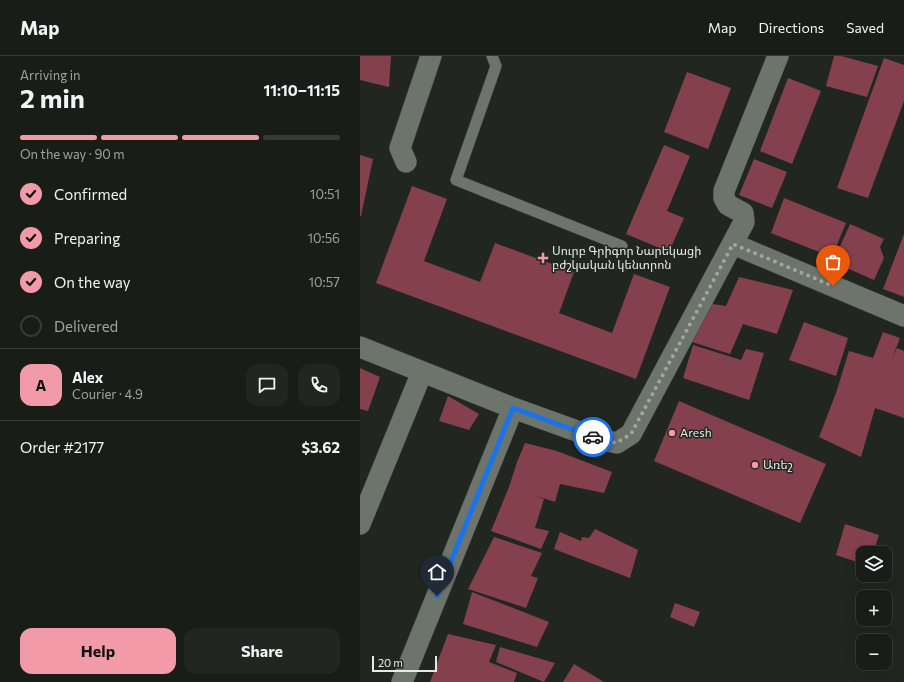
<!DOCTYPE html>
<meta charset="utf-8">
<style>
body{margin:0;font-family:Commissioner,"Noto Sans Armenian",sans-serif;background:#222621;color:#f1f3f6;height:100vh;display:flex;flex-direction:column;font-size:15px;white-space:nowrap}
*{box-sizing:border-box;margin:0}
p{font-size:13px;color:#9fa2a2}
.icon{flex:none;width:22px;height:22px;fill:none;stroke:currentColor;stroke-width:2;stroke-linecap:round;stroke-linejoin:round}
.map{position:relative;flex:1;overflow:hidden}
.panel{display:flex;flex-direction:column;background:#191d18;width:360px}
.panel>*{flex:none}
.tools{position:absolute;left:496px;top:490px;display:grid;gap:8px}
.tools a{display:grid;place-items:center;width:36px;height:36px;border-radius:8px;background:#191d18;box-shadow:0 4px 16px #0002,0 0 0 1px #373b37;font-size:20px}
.scale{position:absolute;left:12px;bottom:10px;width:65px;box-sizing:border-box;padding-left:4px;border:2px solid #e5eae5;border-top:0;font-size:11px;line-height:14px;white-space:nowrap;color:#e5eae5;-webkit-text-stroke:3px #212720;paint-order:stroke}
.pin{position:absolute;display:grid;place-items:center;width:34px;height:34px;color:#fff;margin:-41px -17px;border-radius:50% 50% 50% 0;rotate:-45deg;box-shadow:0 0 4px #0007}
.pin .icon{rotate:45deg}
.courier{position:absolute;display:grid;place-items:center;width:40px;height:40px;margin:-20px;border:3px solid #1a73e8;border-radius:50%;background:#fff;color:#222;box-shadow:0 1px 5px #0007}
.head em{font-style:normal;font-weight:700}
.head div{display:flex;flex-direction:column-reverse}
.head{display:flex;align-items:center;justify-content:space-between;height:68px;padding:0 20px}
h1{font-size:26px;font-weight:700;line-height:30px}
.bar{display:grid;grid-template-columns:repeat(4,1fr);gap:6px 4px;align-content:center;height:48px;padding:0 20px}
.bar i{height:5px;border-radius:3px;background:#373b37}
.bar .current{background:#f39aa9}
.bar p{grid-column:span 4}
.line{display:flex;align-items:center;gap:10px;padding:0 20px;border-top:1px solid #373b37}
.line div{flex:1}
.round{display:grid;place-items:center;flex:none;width:42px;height:42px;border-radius:12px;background:#222621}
ol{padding:0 20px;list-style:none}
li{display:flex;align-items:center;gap:12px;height:44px}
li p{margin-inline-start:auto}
li .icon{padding:4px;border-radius:50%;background:#f39aa9;color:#111;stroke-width:4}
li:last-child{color:#9fa2a2}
li i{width:22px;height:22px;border:2px solid #373b37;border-radius:50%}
.primary-button{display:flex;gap:8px;margin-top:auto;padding:8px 20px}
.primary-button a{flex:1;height:46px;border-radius:12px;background:#f39aa9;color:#111;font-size:16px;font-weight:700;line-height:46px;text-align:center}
.primary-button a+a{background:#222621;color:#f1f3f6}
header{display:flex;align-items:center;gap:24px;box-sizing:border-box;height:56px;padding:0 20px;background:#191d18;border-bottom:1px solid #373b37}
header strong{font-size:19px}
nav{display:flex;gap:22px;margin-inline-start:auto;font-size:14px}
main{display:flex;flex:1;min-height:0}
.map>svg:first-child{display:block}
</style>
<header>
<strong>Map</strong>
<nav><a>Map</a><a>Directions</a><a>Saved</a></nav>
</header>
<main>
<section class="panel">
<div class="head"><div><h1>2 min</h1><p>Arriving in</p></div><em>11:10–11:15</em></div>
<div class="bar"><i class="current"></i><i class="current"></i><i class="current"></i><i></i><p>On the way · 90 m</p></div>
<ol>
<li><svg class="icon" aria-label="check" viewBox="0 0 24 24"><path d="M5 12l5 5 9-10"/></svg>Confirmed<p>10:51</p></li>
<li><svg class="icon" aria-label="check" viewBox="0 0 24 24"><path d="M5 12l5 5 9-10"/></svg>Preparing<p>10:56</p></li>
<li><svg class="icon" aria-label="check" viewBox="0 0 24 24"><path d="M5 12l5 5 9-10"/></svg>On the way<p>10:57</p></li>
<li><i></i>Delivered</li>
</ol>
<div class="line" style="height:72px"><b class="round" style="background:#f39aa9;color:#111">A</b><div><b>Alex</b><p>Courier · 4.9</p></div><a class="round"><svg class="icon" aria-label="chat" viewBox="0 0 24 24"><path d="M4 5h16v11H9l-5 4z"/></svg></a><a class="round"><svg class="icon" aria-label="phone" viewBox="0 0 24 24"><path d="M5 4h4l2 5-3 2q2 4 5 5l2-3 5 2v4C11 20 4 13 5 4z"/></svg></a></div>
<div class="line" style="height:52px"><div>Order #2177</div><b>$3.62</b></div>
<div class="primary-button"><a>Help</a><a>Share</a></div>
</section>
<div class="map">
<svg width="544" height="626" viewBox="0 0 544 626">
<rect width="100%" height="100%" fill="#212720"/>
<path fill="#84404d" d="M 0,0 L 31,0 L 29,31 L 0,24 Z
M 474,0 L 481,0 L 518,10 L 507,41 L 466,30 Z
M 524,2 L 544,9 L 544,45 L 508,142 L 477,132 Z
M 327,16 L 371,32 L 348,93 L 304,76 Z
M 428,22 L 461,35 L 432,108 L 400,95 Z
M 304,89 L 330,100 L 307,155 L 324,162 L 309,196 L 266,178 Z
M 0,99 L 13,103 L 1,160 L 0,160 Z
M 394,103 L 427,116 L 412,152 L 379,139 Z
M 52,130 L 87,143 L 64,205 L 120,226 L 135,187 L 214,216 L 199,257 L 252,277 L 274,218 L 310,231 L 276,323 L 16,227 Z
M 424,142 L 486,167 L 472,201 L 411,177 Z
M 490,168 L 524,183 L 520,191 L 524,202 L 514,224 L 473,206 Z
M 544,178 L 544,241 L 523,233 Z
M 379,221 L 433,234 L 417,278 L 383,268 L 370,298 L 332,286 L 347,247 L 366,250 Z
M 444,266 L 488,282 L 476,320 L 429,304 Z
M 523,276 L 540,282 L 532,303 L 537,292 L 544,295 L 544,362 L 515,352 L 501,401 L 459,381 L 476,337 L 489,295 L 513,302 Z
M 333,289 L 381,304 L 386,293 L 404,297 L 389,344 L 323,322 Z
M 0,312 L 20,321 L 8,355 L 0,353 Z
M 88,340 L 119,358 L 109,374 L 79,365 Z
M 319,345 L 466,408 L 440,467 L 294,405 Z
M 165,387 L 197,395 L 252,416 L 244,437 L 200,428 L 195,446 L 174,439 L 184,443 L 175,472 L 189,475 L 181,493 L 131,475 L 149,431 L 157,406 Z
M 485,468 L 519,479 L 513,497 L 503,497 L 503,508 L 476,499 Z
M 235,473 L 278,494 L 270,522 L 194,493 L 200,476 L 221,485 L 222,481 L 229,482 Z
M 134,481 L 182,497 L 171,520 L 178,522 L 166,552 L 108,533 Z
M 112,536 L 189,566 L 177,591 L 103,568 Z
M 315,547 L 340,556 L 334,571 L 310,561 Z
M 88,578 L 136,589 L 129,606 L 157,617 L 154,626 L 70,626 Z
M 140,591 L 195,607 L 184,626 L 136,606 Z
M 214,608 L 244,626 L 203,626 Z"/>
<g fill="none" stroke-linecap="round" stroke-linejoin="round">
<defs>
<path id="lane" d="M 132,0 L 136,10 L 96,124 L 262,190"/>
<path id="street" d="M 46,106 L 40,92 L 71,0
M 373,188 L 544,260
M 0,291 L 153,352 L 239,383 L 257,387 L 271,378 L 384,166 L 383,157 L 368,149 L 364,142 L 364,135 L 418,0
M 0,468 L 62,316
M 42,626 L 153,352"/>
</defs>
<use href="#lane" stroke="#3f443f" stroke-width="12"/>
<use href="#street" stroke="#3f443f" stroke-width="22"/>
<use href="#lane" stroke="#6c746b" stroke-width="11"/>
<use href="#street" stroke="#6c746b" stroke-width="21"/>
</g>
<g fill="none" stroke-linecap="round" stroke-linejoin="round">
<path stroke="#a0a6a0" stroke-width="4" stroke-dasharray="0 7.2" d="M 233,381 L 256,387 L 271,378 L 373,188 L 473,230"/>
<path stroke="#1a73e8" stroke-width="5" d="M 77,540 L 153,352 L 233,381"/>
</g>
<g fill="#f39aa9" stroke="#212720" stroke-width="1.5">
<path d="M181 196h4v4h4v4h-4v4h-4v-4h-4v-4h4z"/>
<circle cx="312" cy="377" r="4"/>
<circle cx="395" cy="409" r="4"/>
</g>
<g text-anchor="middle" stroke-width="3" stroke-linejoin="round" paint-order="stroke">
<g font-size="12" fill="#e5eae5" stroke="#212720" text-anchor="start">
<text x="192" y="199">Սուրբ Գրիգոր Նարեկացի<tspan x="192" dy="14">բժշկական կենտրոն</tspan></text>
<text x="320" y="381">Aresh</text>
<text x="403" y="413">Առեշ</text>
</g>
</g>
</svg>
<div class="tools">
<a><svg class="icon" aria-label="layers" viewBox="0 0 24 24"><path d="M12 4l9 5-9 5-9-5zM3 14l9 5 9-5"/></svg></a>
<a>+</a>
<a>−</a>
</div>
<div class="scale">20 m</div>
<div class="pin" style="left:473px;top:230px;background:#ea580c"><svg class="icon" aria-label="bag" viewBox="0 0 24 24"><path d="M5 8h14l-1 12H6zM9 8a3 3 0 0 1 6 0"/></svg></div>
<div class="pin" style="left:77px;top:540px;background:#1f2937"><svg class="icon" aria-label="home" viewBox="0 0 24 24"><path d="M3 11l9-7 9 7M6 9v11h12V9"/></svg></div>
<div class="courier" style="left:233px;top:381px"><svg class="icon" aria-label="car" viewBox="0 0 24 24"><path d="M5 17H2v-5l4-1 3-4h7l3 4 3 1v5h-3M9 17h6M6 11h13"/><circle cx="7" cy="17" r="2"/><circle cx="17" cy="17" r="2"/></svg></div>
</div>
</main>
